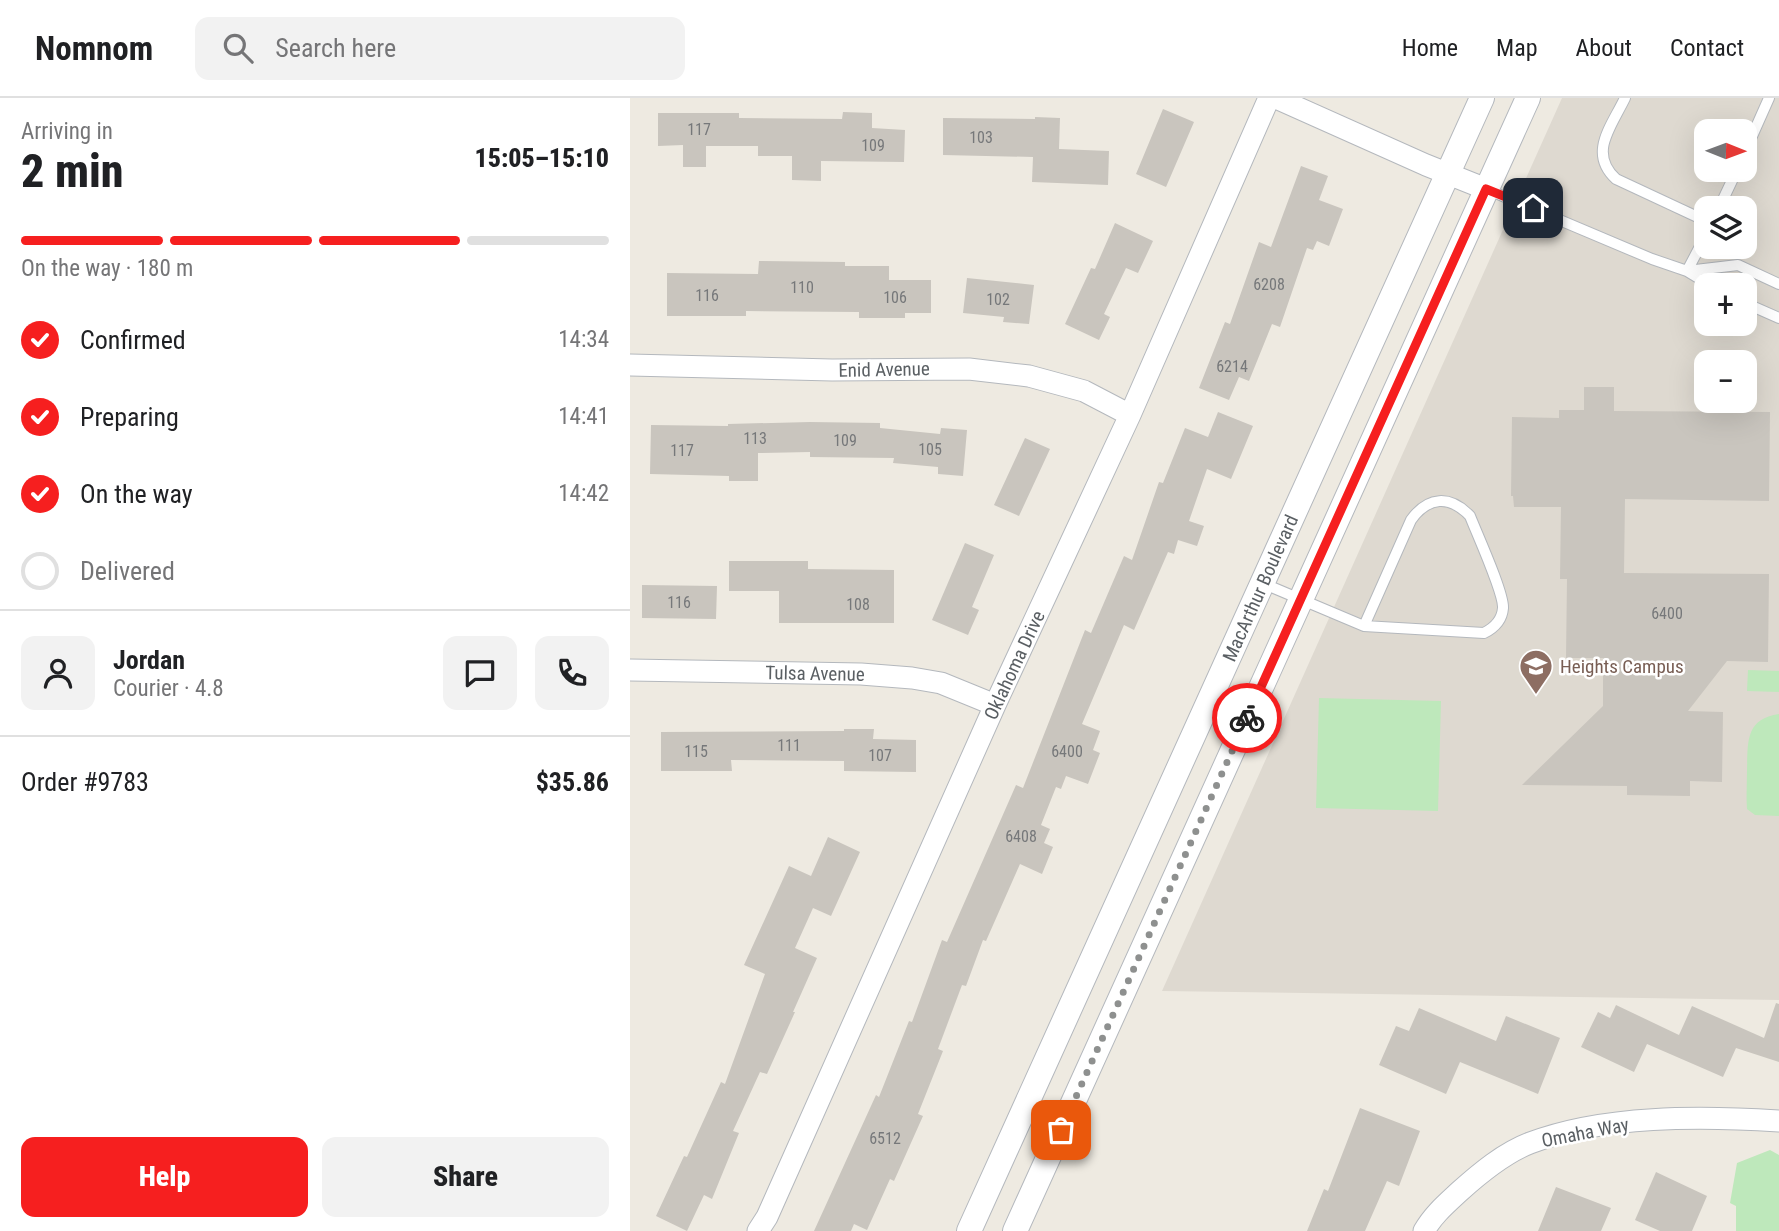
<!DOCTYPE html>
<meta charset="utf-8">
<style>
body{margin:0;font-family:"Roboto Condensed",sans-serif;background:#f2f2f2;color:#202124;height:100vh;display:flex;flex-direction:column;font-size:26px;white-space:nowrap}
*{box-sizing:border-box;margin:0}
p{font-size:23px;color:#757577}
.icon{flex:none;width:38px;height:38px;fill:none;stroke:currentColor;stroke-width:2;stroke-linecap:round;stroke-linejoin:round}
.map{position:relative;flex:1;overflow:hidden}
.details{display:flex;flex-direction:column;background:#fff;width:630px}
.details>*{flex:none}
.needle{width:46px;rotate:91deg}
.fabs{position:absolute;left:1064px;top:21px;display:grid;gap:14px}
.fabs a{display:grid;place-items:center;width:63px;height:63px;border-radius:14px;background:#fff;box-shadow:0 7px 28px #0002;font-size:35px}
.pin{position:absolute;display:grid;place-items:center;width:60px;height:60px;color:#fff;margin:-30px;border-radius:14px;box-shadow:0 4px 10px #0006}
.courier{position:absolute;display:grid;place-items:center;width:70px;height:70px;margin:-35px;border:5px solid #f61f1f;border-radius:50%;background:#fff;color:#222;box-shadow:0 2px 9px #0007}
.head em{font-style:normal;font-weight:800}
.head div{display:flex;flex-direction:column-reverse}
.head{display:flex;align-items:center;justify-content:space-between;height:119px;padding:0 21px}
h1{font-size:46px;font-weight:800;line-height:52px}
.bar{display:grid;grid-template-columns:repeat(4,1fr);gap:10px 7px;align-content:center;height:84px;padding:0 21px}
.bar i{height:9px;border-radius:5px;background:#e0e0e0}
.bar .selected{background:#f61f1f}
.bar p{grid-column:span 4}
.line{display:flex;align-items:center;gap:18px;padding:0 21px;border-top:2px solid #e0e0e0}
.line div{flex:1}
.round{display:grid;place-items:center;flex:none;width:74px;height:74px;border-radius:14px;background:#f2f2f2}
ol{padding:0 21px;list-style:none}
li{display:flex;align-items:center;gap:21px;height:77px}
li p{margin-inline-start:auto}
li .icon{padding:7px;border-radius:50%;background:#f61f1f;color:#fff;stroke-width:4}
li:last-child{color:#757577}
li i{width:38px;height:38px;border:4px solid #e0e0e0;border-radius:50%}
.action{display:flex;gap:14px;margin-top:auto;padding:14px 21px}
.action a{flex:1;height:80px;border-radius:14px;background:#f61f1f;color:#fff;font-size:28px;font-weight:800;line-height:80px;text-align:center}
.action a+a{background:#f2f2f2;color:#202124}
header{display:flex;align-items:center;gap:42px;box-sizing:border-box;height:98px;padding:0 35px;background:#fff;border-bottom:2px solid #e0e0e0}
header strong{font-size:33px}
nav{display:flex;gap:38px;margin-inline-start:auto;font-size:24px}
.search{width:490px;height:63px;background:#f2f2f2;display:flex;align-items:center;gap:18px;box-sizing:border-box;padding:0 24px;border-radius:14px;color:#757577;font-size:26px}
main{display:flex;flex:1;min-height:0}
.map>svg:first-child{display:block}
</style>
<header>
<strong>Nomnom</strong>
<div class="search"><svg class="icon" aria-label="search" viewBox="0 0 24 24"><circle cx="10" cy="10" r="6"/><path d="M15 15l6 6"/></svg>Search here</div>
<nav><a>Home</a><a>Map</a><a>About</a><a>Contact</a></nav>
</header>
<main>
<section class="details">
<div class="head"><div><h1>2 min</h1><p>Arriving in</p></div><em>15:05–15:10</em></div>
<div class="bar"><i class="selected"></i><i class="selected"></i><i class="selected"></i><i></i><p>On the way · 180 m</p></div>
<ol>
<li><svg class="icon" aria-label="check" viewBox="0 0 24 24"><path d="M5 12l5 5 9-10"/></svg>Confirmed<p>14:34</p></li>
<li><svg class="icon" aria-label="check" viewBox="0 0 24 24"><path d="M5 12l5 5 9-10"/></svg>Preparing<p>14:41</p></li>
<li><svg class="icon" aria-label="check" viewBox="0 0 24 24"><path d="M5 12l5 5 9-10"/></svg>On the way<p>14:42</p></li>
<li><i></i>Delivered</li>
</ol>
<div class="line" style="height:126px"><a class="round"><svg class="icon" aria-label="person" viewBox="0 0 24 24"><circle cx="12" cy="8" r="4"/><path d="M4 21q1-7 8-7t8 7"/></svg></a><div><b>Jordan</b><p>Courier · 4.8</p></div><a class="round"><svg class="icon" aria-label="chat" viewBox="0 0 24 24"><path d="M4 5h16v11H9l-5 4z"/></svg></a><a class="round"><svg class="icon" aria-label="phone" viewBox="0 0 24 24"><path d="M5 4h4l2 5-3 2q2 4 5 5l2-3 5 2v4C11 20 4 13 5 4z"/></svg></a></div>
<div class="line" style="height:91px"><div>Order #9783</div><b>$35.86</b></div>
<div class="action"><a>Help</a><a>Share</a></div>
</section>
<div class="map">
<svg width="1149" height="1133" viewBox="0 0 1149 1133">
<rect width="100%" height="100%" fill="#eeeae1"/>
<path fill="#ded9d0" fill-rule="evenodd" d="M 932,0 L 1149,0 L 1149,902 L 532,893 ZM 1076,33 L 1115,33 L 1115,72 L 1076,72 ZM 1076,110 L 1115,110 L 1115,149 L 1076,149 ZM 1076,187 L 1115,187 L 1115,226 L 1076,226 ZM 1076,264 L 1115,264 L 1115,303 L 1076,303 Z"/>
<path fill="#bee8bb" d="M 1118,572 L 1149,573 L 1149,594 L 1117,593 Z
M 689,600 L 811,603 L 808,713 L 686,710 Z
M 1149,616 L 1149,718 L 1125,717 L 1117,711 C 1116,698 1117,685 1117,672 C 1118,644 1115,621 1149,616 Z
M 1140,1052 L 1149,1057 L 1149,1133 L 1106,1133 L 1106,1108 L 1100,1105 L 1107,1065 Z"/>
<path fill="#c9c5be" d="M 533,11 L 564,24 L 536,89 L 506,76 Z
M 213,14 L 242,15 L 242,30 L 275,32 L 274,64 L 191,63 L 191,83 L 162,82 L 162,58 L 128,58 L 128,48 L 76,48 L 76,69 L 53,69 L 53,47 L 28,48 L 28,15 L 109,15 L 109,20 L 212,21 Z
M 405,19 L 430,20 L 429,51 L 479,53 L 478,87 L 402,84 L 403,59 L 313,57 L 313,20 L 405,21 Z
M 671,68 L 698,78 L 689,102 L 713,111 L 699,148 L 687,143 L 683,152 L 677,150 L 650,229 L 642,226 L 619,283 L 609,279 L 599,302 L 569,290 L 595,224 L 600,226 L 629,144 L 641,149 Z
M 485,125 L 523,143 L 508,175 L 496,170 L 474,216 L 480,219 L 469,242 L 435,226 L 461,170 L 465,171 Z
M 129,163 L 215,164 L 215,168 L 259,168 L 259,182 L 301,182 L 301,215 L 275,215 L 275,220 L 229,220 L 229,214 L 116,213 L 116,218 L 37,218 L 37,175 L 128,176 Z
M 337,180 L 404,187 L 399,226 L 373,224 L 374,219 L 333,215 Z
M 954,289 L 984,289 L 984,313 L 1140,314 L 1139,403 L 995,401 L 994,475 L 1139,476 L 1138,564 L 1097,563 L 1058,613 L 1093,614 L 1092,684 L 1060,683 L 1060,698 L 997,697 L 997,688 L 892,687 L 973,608 L 973,560 L 936,560 L 937,481 L 930,481 L 931,409 L 884,409 L 883,398 L 881,398 L 882,319 L 929,320 L 929,312 L 954,312 Z
M 588,314 L 623,328 L 601,381 L 577,371 L 559,423 L 574,428 L 567,448 L 548,442 L 544,456 L 538,454 L 504,532 L 494,527 L 452,626 L 470,633 L 463,652 L 470,655 L 458,686 L 436,678 L 431,691 L 426,689 L 411,727 L 420,731 L 414,745 L 423,749 L 412,776 L 390,766 L 356,843 L 353,842 L 336,888 L 332,887 L 308,951 L 313,953 L 288,1016 L 293,1018 L 264,1083 L 260,1081 L 237,1132 L 224,1126 L 221,1133 L 184,1133 L 246,997 L 249,999 L 279,923 L 282,924 L 312,842 L 317,844 L 386,687 L 393,690 L 455,532 L 461,535 L 494,458 L 502,462 L 529,384 L 533,385 L 555,330 L 578,339 Z
M 180,324 L 250,325 L 250,330 L 310,336 L 311,330 L 337,332 L 333,378 L 308,376 L 308,369 L 263,365 L 264,360 L 180,359 L 180,354 L 128,355 L 128,383 L 99,383 L 99,378 L 20,376 L 21,327 L 98,328 L 98,326 Z
M 395,340 L 420,351 L 389,418 L 364,407 Z
M 335,445 L 364,457 L 342,509 L 349,512 L 338,537 L 302,522 Z
M 99,463 L 178,463 L 178,471 L 264,472 L 264,525 L 149,525 L 149,493 L 99,493 Z
M 12,487 L 87,488 L 86,521 L 12,520 Z
M 214,631 L 244,631 L 243,641 L 286,642 L 286,674 L 214,673 L 214,663 L 101,662 L 102,673 L 31,673 L 31,634 L 214,633 Z
M 198,739 L 230,754 L 201,818 L 183,810 L 165,850 L 187,860 L 163,914 L 165,914 L 137,976 L 130,974 L 103,1033 L 109,1035 L 82,1101 L 74,1097 L 57,1133 L 26,1118 L 54,1058 L 57,1059 L 91,984 L 95,986 L 135,876 L 114,867 L 159,768 L 181,778 Z
M 1146,905 L 1149,906 L 1149,964 L 1106,950 L 1093,979 L 1017,946 L 1004,974 L 951,949 L 968,914 L 980,920 L 986,907 L 1049,937 L 1062,908 L 1134,940 Z
M 789,910 L 866,943 L 876,918 L 930,940 L 908,996 L 830,964 L 816,996 L 749,967 L 766,928 L 779,933 Z
M 730,1010 L 790,1033 L 769,1088 L 757,1083 L 735,1133 L 677,1133 L 694,1091 L 698,1093 Z
M 1026,1074 L 1077,1098 L 1062,1133 L 1030,1133 L 1005,1122 Z
M 926,1089 L 981,1110 L 971,1133 L 908,1133 Z"/>
<g fill="none" stroke-linecap="round" stroke-linejoin="round">
<defs>
<path id="service" d="M 995,0 C 981,29 958,55 986,81 L 1076,123
M 1115,54 L 1139,0
M 856,91 L 1022,161 L 1057,173 L 1080,187
M 1089,110 L 1107,72
M 1057,173 L 1108,167 L 1149,186
M 1057,173 L 1076,137
M 1115,205 L 1149,220
M 632,485 L 734,528 L 854,535 C 864,530 872,523 873,510 C 874,495 847,436 840,418 C 820,397 798,398 781,422 L 734,528"/>
<path id="minor" d="M 646,0 L 796,67 L 856,91
M 0,267 L 202,272 L 339,271 L 399,278 L 454,293 L 500,317
M 0,572 L 231,576 L 282,580 L 311,585 L 365,607
M 128,1133 L 137,1119 L 365,607 L 500,317 L 639,0
M 794,1133 C 803,1117 816,1106 830,1093 C 850,1075 874,1055 900,1045 C 974,1017 1070,1018 1149,1023"/>
<path id="tertiary" d="M 339,1133 L 852,0
M 385,1133 L 898,0"/>
</defs>
<use href="#service" stroke="#b4b8bd" stroke-width="12"/>
<use href="#minor" stroke="#b4b8bd" stroke-width="23"/>
<use href="#tertiary" stroke="#b4b8bd" stroke-width="26"/>
<use href="#service" stroke="#fff" stroke-width="10"/>
<use href="#minor" stroke="#fff" stroke-width="21"/>
<use href="#tertiary" stroke="#fff" stroke-width="24"/>
</g>
<g fill="none" stroke-linecap="round" stroke-linejoin="round">
<path stroke="#8e908f" stroke-width="7" stroke-dasharray="0 12.6" d="M 431,1032 L 617,620"/>
<path stroke="#f61f1f" stroke-width="9" d="M 617,620 L 856,91 L 903,110"/>
</g>
<defs>
<symbol id="school-pin" viewBox="-11 -11 22 30"><path d="M0 17L-7.5 6A9.5 9.5 0 1 1 7.5 6Z" fill="#8d6e63" stroke="#fff"/><path d="M0-5L7-2L0 1L-7-2ZM-4 1L0 2.5L4 1V4Q0 6-4 4Z" fill="#fff"/></symbol>
</defs>
<g fill-rule="evenodd">
<use href="#school-pin" x="887" y="549" width="38" height="52"/>
</g>
<g text-anchor="middle" stroke-width="5" stroke-linejoin="round" paint-order="stroke">
<g font-size="16" fill="#76787a">
<text x="69" y="37">117</text>
<text x="351" y="45">103</text>
<text x="243" y="53">109</text>
<text x="639" y="192">6208</text>
<text x="172" y="195">110</text>
<text x="77" y="203">116</text>
<text x="265" y="205">106</text>
<text x="368" y="207">102</text>
<text x="602" y="274">6214</text>
<text x="125" y="346">113</text>
<text x="215" y="348">109</text>
<text x="300" y="357">105</text>
<text x="52" y="358">117</text>
<text x="49" y="510">116</text>
<text x="228" y="512">108</text>
<text x="1037" y="521">6400</text>
<text x="159" y="653">111</text>
<text x="66" y="659">115</text>
<text x="437" y="659">6400</text>
<text x="250" y="663">107</text>
<text x="391" y="744">6408</text>
<text x="255" y="1046">6512</text>
</g>
<g font-size="19" fill="#5a5f63" stroke="#fff">
<text transform="translate(254 271) rotate(-1)" y="7">Enid Avenue</text>
<text transform="translate(630 490) rotate(-66)" y="7">MacArthur Boulevard</text>
<text transform="translate(384 567) rotate(-65)" y="7">Oklahoma Drive</text>
<text transform="translate(185 575) rotate(1)" y="7">Tulsa Avenue</text>
<text transform="translate(955 1034) rotate(-11)" y="7">Omaha Way</text>
</g>
<g font-size="19" fill="#785e54" stroke="#fff" text-anchor="start">
<text x="930" y="575">Heights Campus</text>
</g>
</g>
</svg>
<div class="fabs">
<a><svg class="needle" viewBox="-14 -14 28 28"><path d="M0-13l5 13h-10z" fill="#e53935"/><path d="M0 13l5-13h-10z" fill="#757577"/></svg></a>
<a><svg class="icon" aria-label="layers" viewBox="0 0 24 24"><path d="M12 4l9 5-9 5-9-5zM3 14l9 5 9-5"/></svg></a>
<a>+</a>
<a>−</a>
</div>
<div class="pin" style="left:431px;top:1032px;background:#ea580c"><svg class="icon" aria-label="bag" viewBox="0 0 24 24"><path d="M5 8h14l-1 12H6zM9 8a3 3 0 0 1 6 0"/></svg></div>
<div class="pin" style="left:903px;top:110px;background:#1f2937"><svg class="icon" aria-label="home" viewBox="0 0 24 24"><path d="M3 11l9-7 9 7M6 9v11h12V9"/></svg></div>
<div class="courier" style="left:617px;top:620px"><svg class="icon" aria-label="bike" viewBox="0 0 24 24"><circle cx="6" cy="16" r="4"/><circle cx="18" cy="16" r="4"/><path d="M6 16l4-8h5l3 8M10 8l3 8H6M13 5h3"/></svg></div>
</div>
</main>
